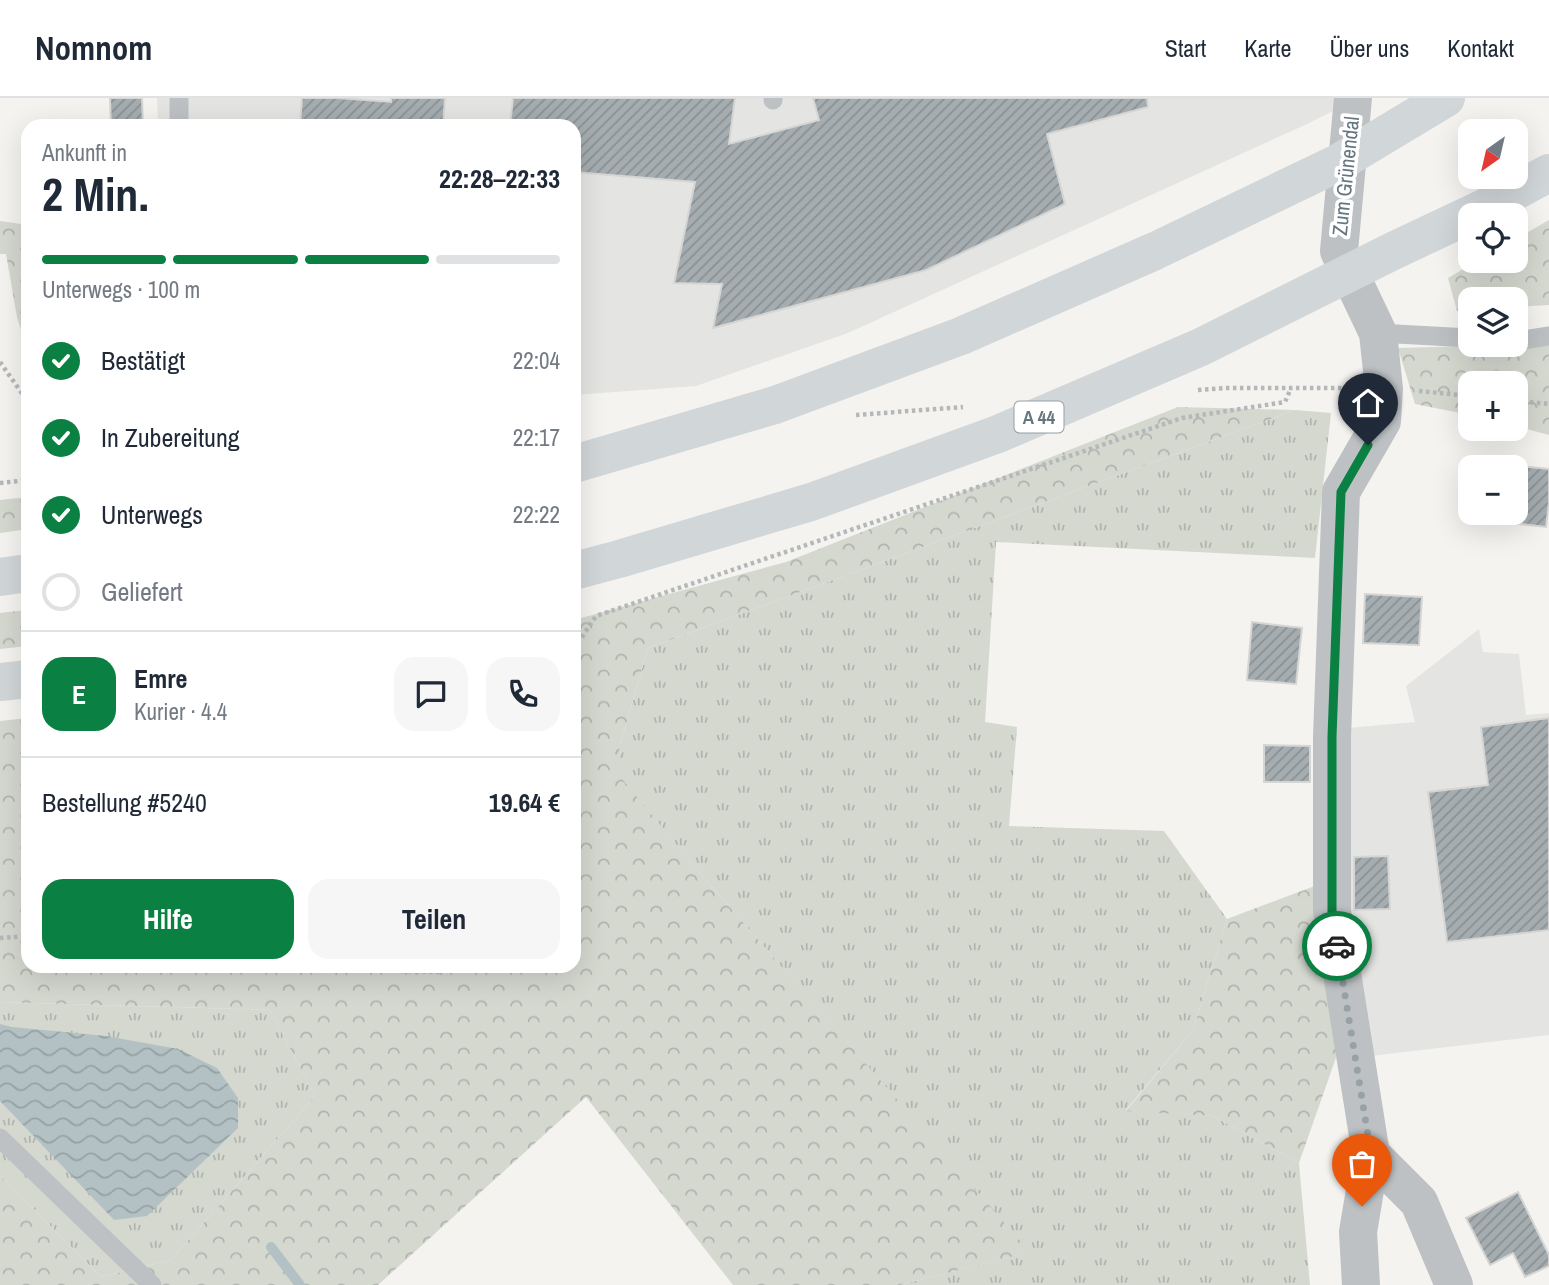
<!DOCTYPE html>
<html lang="de">
<meta charset="utf-8">
<style>
body{margin:0;font-family:"Archivo Narrow",sans-serif;background:#f6f6f7;color:#1f2937;height:100vh;display:flex;flex-direction:column;font-size:26px;white-space:nowrap}
*{box-sizing:border-box;margin:0}
p{font-size:23px;color:#747a83}
.icon{flex:none;width:38px;height:38px;fill:none;stroke:currentColor;stroke-width:2;stroke-linecap:round;stroke-linejoin:round}
.map{position:relative;flex:1;overflow:hidden}
.sheet{position:absolute;left:21px;top:21px;width:560px;height:854px;display:flex;flex-direction:column;background:#fff;border-radius:21px;box-shadow:0 7px 28px #0002}
.sheet>*{flex:none}
.needle{width:46px;rotate:214deg}
.controls{position:absolute;left:1458px;top:21px;display:grid;gap:14px}
.controls a{display:grid;place-items:center;width:70px;height:70px;border-radius:14px;background:#fff;box-shadow:0 7px 28px #0002;font-size:35px}
.pin{position:absolute;display:grid;place-items:center;width:60px;height:60px;color:#fff;margin:-72px -30px;border-radius:50% 50% 50% 0;rotate:-45deg;box-shadow:0 0 7px #0007}
.pin .icon{rotate:45deg}
.courier{position:absolute;display:grid;place-items:center;width:70px;height:70px;margin:-35px;border:5px solid #0b8043;border-radius:50%;background:#fff;color:#222;box-shadow:0 2px 9px #0007}
.summary em{font-style:normal;font-weight:700}
.summary div{display:flex;flex-direction:column-reverse}
.summary{display:flex;align-items:center;justify-content:space-between;height:119px;padding:0 21px}
h1{font-size:46px;font-weight:700;line-height:52px}
.bar{display:grid;grid-template-columns:repeat(4,1fr);gap:10px 7px;align-content:center;height:84px;padding:0 21px}
.bar i{height:9px;border-radius:5px;background:#e0e1e3}
.bar .current{background:#0b8043}
.bar p{grid-column:span 4}
.line{display:flex;align-items:center;gap:18px;padding:0 21px;border-top:2px solid #e0e1e3}
.line div{flex:1}
.round{display:grid;place-items:center;flex:none;width:74px;height:74px;border-radius:21px;background:#f6f6f7}
ol{padding:0 21px;list-style:none}
li{display:flex;align-items:center;gap:21px;height:77px}
li p{margin-inline-start:auto}
li .icon{padding:7px;border-radius:50%;background:#0b8043;color:#fff;stroke-width:4}
li:last-child{color:#747a83}
li i{width:38px;height:38px;border:4px solid #e0e1e3;border-radius:50%}
.action{display:flex;gap:14px;margin-top:auto;padding:14px 21px}
.action a{flex:1;height:80px;border-radius:21px;background:#0b8043;color:#fff;font-size:28px;font-weight:700;line-height:80px;text-align:center}
.action a+a{background:#f6f6f7;color:#1f2937}
header{display:flex;align-items:center;gap:42px;box-sizing:border-box;height:98px;padding:0 35px;background:#fff;border-bottom:2px solid #e0e1e3}
header strong{font-size:33px}
nav{display:flex;gap:38px;margin-inline-start:auto;font-size:24px}
.map>svg:first-child{display:block}
</style>
<header>
<strong>Nomnom</strong>
<nav><a>Start</a><a>Karte</a><a>Über uns</a><a>Kontakt</a></nav>
</header>
<div class="map">
<svg width="1549" height="1187" viewBox="0 0 1549 1187">
<defs>
<pattern id="grass-tufts" width="24" height="20" patternUnits="userSpaceOnUse" patternTransform="scale(1.75)"><rect width="24" height="20" fill="#d4d8cf"/><path d="M3 7l-1-3M5 7V3M7 7l1-3M15 17l-1-3M17 17v-4M19 17l1-3" fill="none" stroke="#b0b4ad"/></pattern>
<pattern id="forest-crowns" width="20" height="18" patternUnits="userSpaceOnUse" patternTransform="scale(1.75)"><rect width="20" height="18" fill="#d4d8cf"/><path d="M2 6a3 3 0 1 1 6 0M12 15a3 3 0 1 1 6 0" fill="none" stroke="#b0b4ad"/></pattern>
<pattern id="water-waves" width="16" height="10" patternUnits="userSpaceOnUse" patternTransform="scale(1.75)"><rect width="16" height="10" fill="#b4c1c4"/><path d="M0 5q4-4 8 0t8 0" fill="none" stroke="#96a1a4"/></pattern>
<pattern id="building-hatch" width="6" height="6" patternUnits="userSpaceOnUse" patternTransform="scale(1.75)"><rect width="6" height="6" fill="#a5adb0"/><path d="M-1 1l2-2M0 6l6-6M5 7l2-2" fill="none" stroke="#8a9194"/></pattern>
</defs>
<rect width="100%" height="100%" fill="#f4f3f0"/>
<path fill="#e4e5e3" d="M 157,0 L 1359,0 L 1307,26 L 848,235 L 696,288 L 574,297 L 574,28 L 158,28 Z
M 1479,531 L 1483,554 L 1519,556 L 1526,617 L 1549,615 L 1549,937 L 1371,958 L 1320,786 L 1313,684 L 1314,633 L 1415,624 L 1406,588 Z"/>
<path fill="url(#grass-tufts)" d="M 1295,312 L 1331,315 L 1315,460 L 996,444 L 985,624 L 1017,629 L 1009,728 L 1164,733 L 1227,821 L 1193,932 L 1126,1012 L 1213,1018 L 1299,1065 L 1310,1187 L 900,1187 L 1029,1154 L 700,775 L 616,675 L 620,647 L 648,550 Z
M 0,904 L 270,912 L 315,998 L 171,1162 L 101,1179 L 0,1077 Z"/>
<path fill="url(#forest-crowns)" d="M 1549,122 L 1549,207 L 1516,209 L 1516,201 L 1470,201 L 1470,212 L 1457,213 L 1448,180 L 1477,163 L 1516,163 L 1516,141 Z
M 0,123 L 28,127 L 28,254 L 17,219 L 6,156 L 0,156 Z
M 1549,246 L 1549,337 L 1516,328 L 1516,285 L 1470,285 L 1470,317 L 1415,306 L 1398,250 Z
M 1178,309 L 1295,312 L 648,550 L 620,647 L 617,675 L 700,775 L 1030,1154 L 900,1187 L 733,1187 L 586,999 L 378,1187 L 0,1187 L 0,1077 L 101,1179 L 171,1162 L 315,998 L 270,912 L 0,904 L 0,623 L 28,620 L 28,868 L 574,868 L 574,522 L 786,464 Z
M 28,399 L 28,431 L 0,435 L 0,402 Z
M 28,512 L 28,548 L 0,551 L 0,515 Z
M 1320,786 L 1338,954 L 1299,1065 L 1213,1018 L 1126,1013 L 1193,932 L 1227,821 Z"/>
<path fill="url(#water-waves)" d="M 0,926 L 12,929 L 106,938 L 178,951 L 217,970 L 238,1000 L 238,1030 L 147,1118 L 114,1122 L 0,1003 Z"/>
<g fill="none" stroke-linecap="round" stroke-linejoin="round">
<path stroke="#b4c1c4" stroke-width="10" d="M 271,1149 L 300,1187"/>
</g>
<path fill="url(#building-hatch)" stroke="#d5d5d3" stroke-width="2" d="M 110,0 L 142,0 L 143,28 L 111,28 Z
M 302,0 L 338,0 L 391,4 L 391,0 L 445,0 L 443,28 L 300,28 Z
M 513,0 L 735,0 L 729,46 L 819,22 L 813,0 L 1147,0 L 1148,9 L 1047,36 L 1065,106 L 926,172 L 713,230 L 722,186 L 674,185 L 695,84 L 574,74 L 574,28 L 510,28 Z
M 1510,367 L 1549,371 L 1549,404 L 1546,429 L 1504,424 L 1505,415 L 1516,415 L 1516,369 L 1510,369 Z
M 1365,496 L 1422,499 L 1419,547 L 1363,545 Z
M 1252,524 L 1302,530 L 1296,586 L 1247,582 Z
M 1549,620 L 1549,832 L 1447,844 L 1428,694 L 1488,687 L 1481,629 Z
M 1264,647 L 1310,648 L 1310,684 L 1264,684 Z
M 1388,758 L 1390,811 L 1354,812 L 1354,759 Z
M 1518,1094 L 1549,1157 L 1549,1168 L 1525,1179 L 1513,1155 L 1490,1167 L 1466,1120 Z"/>
<g fill="none" stroke-linecap="round" stroke-linejoin="round">
<path stroke="#b5b8ba" stroke-width="4.5" stroke-dasharray="3.5 3.5" stroke-linecap="butt" d="M 27,249 L 28,250
M 0,264 L 28,304
M 1198,292 L 1225,290 L 1350,290
M 1419,293 L 1470,298
M 1516,303 L 1549,306
M 856,317 L 963,309
M 0,385 L 28,382
M 574,551 L 596,518 L 1182,320 L 1285,304 L 1291,290
M 0,840 L 28,838
M 381,868 L 398,873 L 441,874 L 456,868"/>
<path stroke="#bdc1c4" stroke-width="19" d="M 179,0 L 179,28
M 773,0 L 773,2
M 1378,235 L 1470,240
M 1516,243 L 1549,238
M 0,1040 L 152,1187"/>
<path stroke="#bdc1c4" stroke-width="38" d="M 1353,0 L 1339,153 L 1378,235 L 1384,291 L 1382,323 L 1341,394 L 1332,639 L 1332,813 L 1371,1056 L 1358,1134 L 1361,1187
M 1371,1056 L 1419,1104 L 1454,1187"/>
<path stroke="#d1d6d9" stroke-width="38" d="M 574,366 L 775,307 L 961,238 L 1155,153 L 1338,65 L 1446,0
M 574,473 L 619,461 L 811,404 L 998,336 L 1201,249 L 1393,153 L 1482,111 L 1549,75
M 0,479 L 28,475
M 0,584 L 28,581"/>
</g>
<g fill="none" stroke-linecap="round" stroke-linejoin="round">
<path stroke="#97a2a6" stroke-width="7" stroke-dasharray="0 12.6" d="M 1337,848 L 1371,1056 L 1362,1108"/>
<path stroke="#0b8043" stroke-width="9" d="M 1337,848 L 1332,813 L 1332,639 L 1341,394 L 1368,347"/>
</g>
<g text-anchor="middle" stroke-width="7" stroke-linejoin="round" paint-order="stroke">
<rect fill="#fff" stroke="#939fa5" stroke-width="2" x="1014.5" y="303.5" width="49" height="31" rx="5"/>
<g font-size="19" font-weight="bold" fill="#65767e">
<text x="1039" y="326">A 44</text>
</g>
<g font-size="21" fill="#65767e" stroke="#fff">
<text transform="translate(1346 78) rotate(-84)" y="7">Zum Grünendal</text>
</g>
</g>
</svg>
<div class="controls">
<a><svg class="needle" viewBox="-14 -14 28 28"><path d="M0-13l5 13h-10z" fill="#e53935"/><path d="M0 13l5-13h-10z" fill="#747a83"/></svg></a>
<a><svg class="icon" aria-label="locate" viewBox="0 0 24 24"><circle cx="12" cy="12" r="6"/><path d="M12 2v4M12 18v4M2 12h4M18 12h4"/></svg></a>
<a><svg class="icon" aria-label="layers" viewBox="0 0 24 24"><path d="M12 4l9 5-9 5-9-5zM3 14l9 5 9-5"/></svg></a>
<a>+</a>
<a>−</a>
</div>
<div class="pin" style="left:1362px;top:1108px;background:#ea580c"><svg class="icon" aria-label="bag" viewBox="0 0 24 24"><path d="M5 8h14l-1 12H6zM9 8a3 3 0 0 1 6 0"/></svg></div>
<div class="pin" style="left:1368px;top:347px;background:#1f2937"><svg class="icon" aria-label="home" viewBox="0 0 24 24"><path d="M3 11l9-7 9 7M6 9v11h12V9"/></svg></div>
<div class="courier" style="left:1337px;top:848px"><svg class="icon" aria-label="car" viewBox="0 0 24 24"><path d="M5 17H2v-5l4-1 3-4h7l3 4 3 1v5h-3M9 17h6M6 11h13"/><circle cx="7" cy="17" r="2"/><circle cx="17" cy="17" r="2"/></svg></div>
<section class="sheet">
<div class="summary"><div><h1>2 Min.</h1><p>Ankunft in</p></div><em>22:28–22:33</em></div>
<div class="bar"><i class="current"></i><i class="current"></i><i class="current"></i><i></i><p>Unterwegs · 100 m</p></div>
<ol>
<li><svg class="icon" aria-label="check" viewBox="0 0 24 24"><path d="M5 12l5 5 9-10"/></svg>Bestätigt<p>22:04</p></li>
<li><svg class="icon" aria-label="check" viewBox="0 0 24 24"><path d="M5 12l5 5 9-10"/></svg>In Zubereitung<p>22:17</p></li>
<li><svg class="icon" aria-label="check" viewBox="0 0 24 24"><path d="M5 12l5 5 9-10"/></svg>Unterwegs<p>22:22</p></li>
<li><i></i>Geliefert</li>
</ol>
<div class="line" style="height:126px"><b class="round" style="background:#0b8043;color:#fff">E</b><div><b>Emre</b><p>Kurier · 4.4</p></div><a class="round"><svg class="icon" aria-label="chat" viewBox="0 0 24 24"><path d="M4 5h16v11H9l-5 4z"/></svg></a><a class="round"><svg class="icon" aria-label="phone" viewBox="0 0 24 24"><path d="M5 4h4l2 5-3 2q2 4 5 5l2-3 5 2v4C11 20 4 13 5 4z"/></svg></a></div>
<div class="line" style="height:91px"><div>Bestellung #5240</div><b>19.64 €</b></div>
<div class="action"><a>Hilfe</a><a>Teilen</a></div>
</section>
</div>
